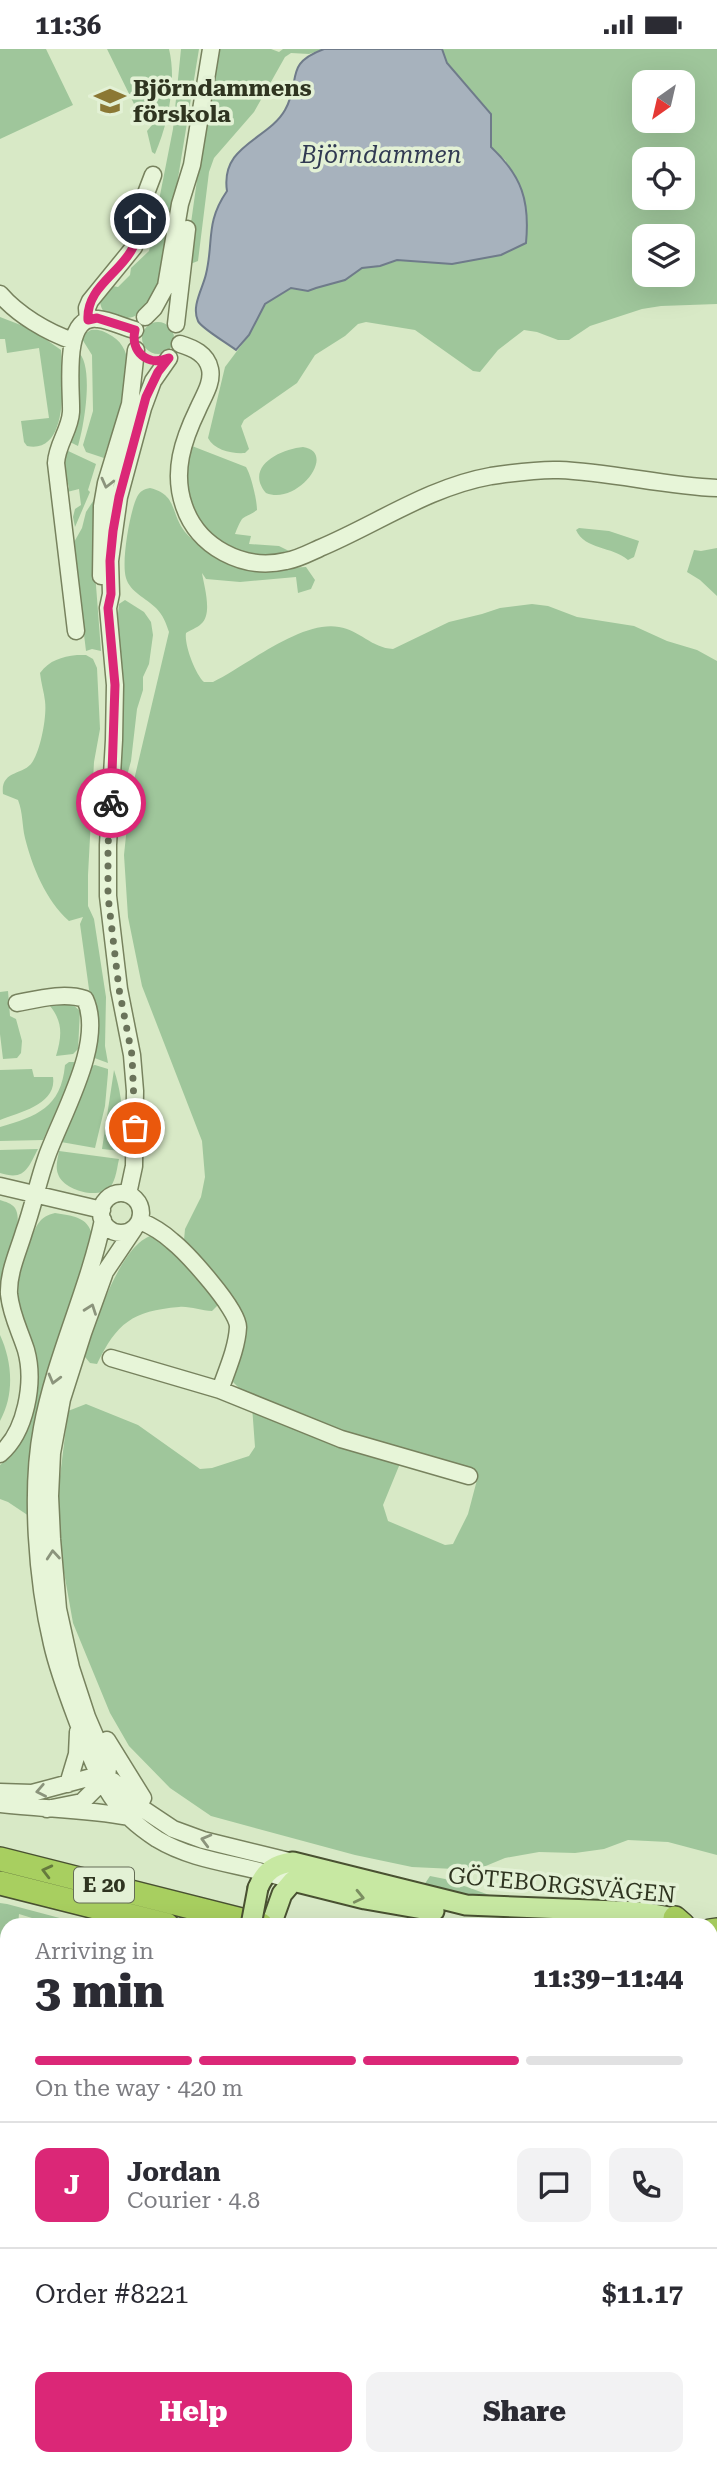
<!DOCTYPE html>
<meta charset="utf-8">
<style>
body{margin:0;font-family:"Roboto Serif",serif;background:#f2f2f3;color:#2b2b33;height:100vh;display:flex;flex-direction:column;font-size:26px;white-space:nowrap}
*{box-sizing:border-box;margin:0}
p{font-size:23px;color:#7c7c81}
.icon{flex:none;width:38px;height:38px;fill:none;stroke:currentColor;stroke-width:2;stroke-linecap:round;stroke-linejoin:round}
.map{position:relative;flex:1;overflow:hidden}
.panel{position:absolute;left:0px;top:1869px;width:718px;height:548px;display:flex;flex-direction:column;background:#fff;border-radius:21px 21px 0 0;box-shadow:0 7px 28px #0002}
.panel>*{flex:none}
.needle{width:46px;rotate:214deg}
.tools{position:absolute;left:632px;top:21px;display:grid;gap:14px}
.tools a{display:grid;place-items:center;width:63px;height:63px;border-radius:14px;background:#fff;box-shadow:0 7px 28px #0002;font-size:35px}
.pin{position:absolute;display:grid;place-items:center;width:60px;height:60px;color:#fff;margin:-30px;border:4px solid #fff;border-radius:50%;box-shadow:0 2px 7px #0007}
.courier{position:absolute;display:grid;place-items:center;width:70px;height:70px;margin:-35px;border:5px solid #db2777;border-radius:50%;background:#fff;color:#222;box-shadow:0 2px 9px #0007}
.summary em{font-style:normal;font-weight:800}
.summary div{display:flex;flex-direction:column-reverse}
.summary{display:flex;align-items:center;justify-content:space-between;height:119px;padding:0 35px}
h1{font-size:46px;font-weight:800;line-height:52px}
.bar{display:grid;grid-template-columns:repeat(4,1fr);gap:10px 7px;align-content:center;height:84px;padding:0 35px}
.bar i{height:9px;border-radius:5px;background:#e1e1e2}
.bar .on{background:#db2777}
.bar p{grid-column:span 4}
.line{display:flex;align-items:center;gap:18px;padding:0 35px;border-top:2px solid #e1e1e2}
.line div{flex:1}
.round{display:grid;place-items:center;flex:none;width:74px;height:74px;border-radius:14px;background:#f2f2f3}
.primary-button{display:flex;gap:14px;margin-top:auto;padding:14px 35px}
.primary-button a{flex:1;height:80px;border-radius:14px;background:#db2777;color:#fff;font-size:28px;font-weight:800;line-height:80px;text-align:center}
.primary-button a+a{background:#f2f2f3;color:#2b2b33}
.status{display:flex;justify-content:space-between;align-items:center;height:49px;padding:0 35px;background:#fff;direction:ltr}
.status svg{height:19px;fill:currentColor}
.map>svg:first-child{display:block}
</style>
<div class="status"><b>11:36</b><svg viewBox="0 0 49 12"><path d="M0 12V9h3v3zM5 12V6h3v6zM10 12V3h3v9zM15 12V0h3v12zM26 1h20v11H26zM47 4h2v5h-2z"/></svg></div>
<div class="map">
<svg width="717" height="2416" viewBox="0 0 717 2416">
<rect width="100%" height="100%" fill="#d8e9c6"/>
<path fill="#9fc69b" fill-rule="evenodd" d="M 0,0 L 46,0 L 73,56 L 0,90 Z
M 107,0 L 169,0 C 177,33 168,75 155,105 L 152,103 L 147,82 L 157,70 L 156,48 L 135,57 Z
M 181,0 L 199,0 L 160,240 C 142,264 137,276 105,265 C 97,253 100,248 107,236 L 118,238 L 130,226 L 131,219 L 149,202 L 173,80 Z
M 220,0 L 271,0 L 279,3 L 283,0 L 324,0 L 309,5 L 291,4 L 285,8 L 254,63 L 214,109 L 209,123 L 198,212 L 185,217 L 203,88 Z
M 432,0 L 717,0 L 717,255 L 661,257 L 642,260 L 590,277 L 569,291 L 558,291 L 537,283 L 524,281 L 498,301 L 480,323 L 473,322 L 415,281 L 366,273 L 358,275 L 345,287 L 315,306 L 297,334 L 244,371 L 241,377 L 249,400 L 245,404 C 232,405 214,401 208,389 L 225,318 L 249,286 L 265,255 L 291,239 L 308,242 L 316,239 L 345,231 L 362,219 L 380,217 L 397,211 L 408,210 L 422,213 L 501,206 L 506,112 L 491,98 L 491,65 L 447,14 L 442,1 ZM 644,33 L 682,33 L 682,72 L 644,72 ZM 644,110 L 682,110 L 682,149 L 644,149 ZM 644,187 L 682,187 L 682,226 L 644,226 Z
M 0,268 L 31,280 L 61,301 C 62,325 71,406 27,397 L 24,393 L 21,372 L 49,369 L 39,299 L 7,304 L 5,290 L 0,290 Z
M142 289a16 16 0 1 1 32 0a16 16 0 1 1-32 0Z
M 91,281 C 100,280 105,283 112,287 C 149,310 112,377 104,409 L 86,403 L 83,396 L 93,362 L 92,306 L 82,290 L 84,285 Z
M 77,302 C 95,314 84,378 78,397 L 68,392 Z
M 192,397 L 246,418 C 251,426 257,451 257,461 C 241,472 244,463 235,485 L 251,487 L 249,495 L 279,497 L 295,505 L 277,511 L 230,502 L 202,477 L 192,456 L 187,435 L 187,410 Z
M 303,398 C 338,403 298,457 266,444 C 244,418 280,400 303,398 Z
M 66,401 L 96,415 L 88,441 L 90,443 L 75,478 L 73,468 L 75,460 L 81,456 L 79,440 L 67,443 L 69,438 L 63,419 Z
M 150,439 C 178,446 170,464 185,483 C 200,500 225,515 246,520 C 268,526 286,518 306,518 L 315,531 L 311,540 L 298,544 L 296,528 L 240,533 L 206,530 L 202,524 C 204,537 213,565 201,575 C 197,579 190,581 186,584 C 184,595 195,625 204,633 L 213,633 C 246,617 301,571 339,578 C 359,581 372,599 393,600 L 449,573 L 482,565 L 500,559 L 532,555 L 548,557 L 577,568 L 634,577 L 667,592 L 697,601 L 717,612 L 717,1806 L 668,1793 L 628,1791 L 604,1800 L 575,1804 L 539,1803 L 505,1809 L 476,1821 L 412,1818 L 355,1806 L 211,1767 L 170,1739 L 129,1697 L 110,1664 L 73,1574 L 62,1512 L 57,1452 L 68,1362 L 86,1355 L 138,1376 L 200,1420 L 212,1419 L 249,1407 L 255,1398 L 252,1357 L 243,1343 L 233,1333 C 234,1315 244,1298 245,1280 C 246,1255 199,1211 184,1191 L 185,1180 L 201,1148 L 205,1128 L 202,1092 L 142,937 L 128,868 L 124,806 L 130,748 L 169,583 C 166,574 163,566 156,559 C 146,549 130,543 126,529 C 121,513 130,462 137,448 C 140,442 144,440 150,439 ZM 409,1405 L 478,1427 L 468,1465 L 453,1495 L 445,1496 L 388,1472 L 383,1456 L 399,1417 Z
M 97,446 L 93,497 L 101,602 L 92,600 L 86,602 L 73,495 L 82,479 L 86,463 Z
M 579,479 L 609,482 L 639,492 L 634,508 L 628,511 C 612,497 585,501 576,481 Z
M 717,499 L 717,547 L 700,531 L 687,523 L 694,501 L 701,502 Z
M 125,551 L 144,563 L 151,573 L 153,586 L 149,615 L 143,628 L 143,641 L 137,660 L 131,712 L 118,760 L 116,752 L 122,624 C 113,606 117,575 119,555 Z
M 77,606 L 86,606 L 93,610 L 97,619 L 100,680 L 94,713 L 88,826 L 88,857 L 94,870 L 106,948 L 105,997 L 108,1014 L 89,1007 L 92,962 L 80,875 L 83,868 L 69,872 C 46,852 32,817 25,789 C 22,776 23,764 18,751 L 3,745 C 0,720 25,727 33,712 C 41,699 47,667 45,652 C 44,643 41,634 40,624 C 50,611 61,608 77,606 Z
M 8,942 L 10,967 L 16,970 L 22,992 L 21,1004 L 17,1009 L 3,1010 L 0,985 L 0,943 Z
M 71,954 L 80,962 L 78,1000 L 73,1005 L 56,1007 C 62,987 63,973 50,957 Z
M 69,1013 L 74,1013 L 76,1017 L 43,1091 L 0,1092 L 0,1078 C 37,1067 61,1059 65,1016 Z
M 95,1016 L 108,1020 L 108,1024 L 105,1057 L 95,1099 L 61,1093 L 86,1018 Z
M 32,1020 L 34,1028 L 53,1028 C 57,1055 21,1063 0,1071 L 0,1021 Z
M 114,1021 C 123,1048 124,1074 121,1102 L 102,1100 Z
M 38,1100 C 28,1119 25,1132 0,1124 L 0,1101 Z
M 59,1102 L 119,1110 C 117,1119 116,1130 111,1137 C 99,1152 63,1141 58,1125 C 55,1117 58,1109 59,1102 Z
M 0,1151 C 6,1153 11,1154 15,1159 C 25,1174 5,1218 0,1237 Z
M 55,1164 C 71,1167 88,1167 92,1186 L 43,1338 L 35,1374 L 29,1467 L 8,1453 L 0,1450 L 0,1416 C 7,1410 13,1405 18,1397 C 29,1376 40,1331 36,1308 C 34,1295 26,1285 23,1273 C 13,1242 20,1219 31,1190 C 36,1177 40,1167 55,1164 Z
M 154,1186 L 168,1196 L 217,1250 L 218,1256 L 212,1262 C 201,1262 190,1257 179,1258 C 132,1262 117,1274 97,1315 L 90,1314 L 85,1308 L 84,1301 C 97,1273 121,1192 154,1186 Z
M 0,1286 C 12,1312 15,1345 0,1372 Z
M 430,1827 L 445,1830 L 492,1847 L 486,1851 L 422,1839 Z
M 0,1854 L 7,1855 L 86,1876 L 23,1876 L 30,1876 L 33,1873 L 32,1869 L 19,1865 L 18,1876 L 7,1876 L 7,1897 L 0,1893 Z
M 7,1955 L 7,2039 L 0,2039 L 0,1995 Z
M 7,2233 L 7,2321 L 0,2319 L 0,2234 Z
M 710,2289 L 717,2295 L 717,2360 L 711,2354 Z"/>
<path fill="#a7b2bd" stroke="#6f7b8a" stroke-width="2" d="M 324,0 L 442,0 L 447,14 L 491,65 L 491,98 C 522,127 530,152 526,194 L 501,206 L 452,215 L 397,211 L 380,217 L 362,219 L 345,231 L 316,239 L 308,242 L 291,239 L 265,255 L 249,286 L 236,301 C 227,294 201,279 198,272 C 191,257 203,239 206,225 C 214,192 205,174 227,142 C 220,96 268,91 285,61 C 302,31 283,15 324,0 Z
M 0,2186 L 7,2186 L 7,2233 L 0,2234 Z
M 710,2237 L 717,2248 L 717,2295 L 711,2289 Z"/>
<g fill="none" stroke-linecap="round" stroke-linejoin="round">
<defs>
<path id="minor" d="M 0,245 C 18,266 47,283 73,292
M 145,268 L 154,259 L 166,237 L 180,155 L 192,116 L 211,0
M 88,271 L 87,259 L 90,252 L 134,198 L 145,147 L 153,126
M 176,275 L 187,180
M 180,295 C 193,299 207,305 210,320 C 213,334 203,348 198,360 C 183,391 172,423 184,457 C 198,498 243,522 286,512 C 298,510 309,504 320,499 C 377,475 429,438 491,427 C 513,424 537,420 559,421 C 612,423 664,437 717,439
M 101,527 L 102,457 L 106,434 L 130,355 L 136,301
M 76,582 L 56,414 C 57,395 70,381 71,363 C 72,342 61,264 98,270 C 110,271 123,278 135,281
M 0,1137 L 102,1161
M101 1164a20 20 0 1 1 40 0a20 20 0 1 1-40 0Z
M 128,1145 L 134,1117 L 135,1042 L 132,1006 L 119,940 L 108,847 L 108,796 L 114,691 L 115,636 L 108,559 L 111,545 L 110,512 L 119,448 L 143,359 L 153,332 L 169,309
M 103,1171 C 88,1242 55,1308 42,1379 C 30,1442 37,1532 52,1595 C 59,1626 71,1655 82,1685 C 90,1706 98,1728 111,1747 C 123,1765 140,1779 157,1790 C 198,1815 249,1815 293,1832
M 140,1172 C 152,1177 162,1183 172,1192 C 187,1204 238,1260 238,1278 C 237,1299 227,1321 220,1341
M 111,1309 L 220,1341 L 341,1390 L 469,1427
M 0,1405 C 26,1383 35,1333 26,1301 C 20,1282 11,1266 9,1245 C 8,1224 18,1203 24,1183 C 33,1158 38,1132 47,1107 C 62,1065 105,993 85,950 C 64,943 38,950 17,954
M 107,1691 L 143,1749
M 68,1735 L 77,1705 L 78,1683
M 0,1743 L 32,1744 L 99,1726 L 113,1732 L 140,1758 L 173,1780 L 203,1791 L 293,1813
M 0,1755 C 43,1760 86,1760 129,1768
M 47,1760 L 82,1753 L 107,1728 L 108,1719 L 105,1710 L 87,1668 L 71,1619 L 58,1560 L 52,1490 L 50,1447 L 52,1404 L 62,1350 L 83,1284 L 105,1223 L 134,1180
M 0,1941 L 7,1944
M 710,2044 L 717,2045
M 0,2047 L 7,2048
M 0,2329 L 7,2331
M 379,2410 L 414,2416
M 576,2416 L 577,2410"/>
<path id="major" d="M 258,1839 C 265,1822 275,1815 293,1813 L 466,1856 L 643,1863 L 675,1869
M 271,1876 L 282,1845 L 293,1832 L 365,1850 L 434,1862
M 237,2416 L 238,2410
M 257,2416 L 257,2410"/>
<path id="highway" d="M 0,1810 L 261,1876
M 0,1834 L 167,1876
M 675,1869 L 683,1876
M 710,1882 L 717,1881
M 710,1914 L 717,1906
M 710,1939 L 717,1950
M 710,1969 L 717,1975
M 710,2014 L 717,2015"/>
</defs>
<use href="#minor" stroke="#77825e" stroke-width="19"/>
<use href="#major" stroke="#495131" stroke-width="23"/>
<use href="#highway" stroke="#495131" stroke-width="26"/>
<use href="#minor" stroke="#e7f5d8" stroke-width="16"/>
<use href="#major" stroke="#c7e8a2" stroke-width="19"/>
<use href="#highway" stroke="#a8cf60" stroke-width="23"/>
<path stroke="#2f3420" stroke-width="3.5" stroke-dasharray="12 12" stroke-linecap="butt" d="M 0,2377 L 7,2378
M 179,2410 L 213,2416
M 231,2410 L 263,2416"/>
<defs>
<path id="major-bridge" d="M 251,1876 L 258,1839"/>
</defs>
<use href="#major-bridge" stroke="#495131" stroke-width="23" stroke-linecap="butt"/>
<use href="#major-bridge" stroke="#c7e8a2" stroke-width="19"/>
</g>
<defs><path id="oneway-chevron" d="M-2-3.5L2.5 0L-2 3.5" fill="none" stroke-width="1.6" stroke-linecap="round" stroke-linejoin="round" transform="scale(1.75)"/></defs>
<g stroke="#8b947c">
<use href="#oneway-chevron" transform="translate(107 434) rotate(104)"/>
<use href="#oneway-chevron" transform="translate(91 1260) rotate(-70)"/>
<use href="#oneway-chevron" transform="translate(54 1330) rotate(105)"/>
<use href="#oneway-chevron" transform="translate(53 1506) rotate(-95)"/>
<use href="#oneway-chevron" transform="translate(41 1742) rotate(169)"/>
<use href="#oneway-chevron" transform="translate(206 1791) rotate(-165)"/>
</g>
<use stroke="#657a3d" href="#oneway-chevron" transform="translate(47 1822) rotate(-166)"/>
<use stroke="#7b8e61" href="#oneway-chevron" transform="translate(359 1848) rotate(13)"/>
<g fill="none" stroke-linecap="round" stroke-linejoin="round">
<path stroke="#6a735a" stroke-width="7" stroke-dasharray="0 12.6" d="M 111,754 L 108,796 L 108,847 L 119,940 L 132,1006 L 135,1079"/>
<path stroke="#db2777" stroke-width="9" d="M 111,754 L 115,636 L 108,559 L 111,545 L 110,512 L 113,482 L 119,448 L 146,348 L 158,323 L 169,309 C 148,318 130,303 135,281 L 97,269 L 88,271 C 86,240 117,226 131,202 C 137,193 138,180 140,170"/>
</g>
<defs>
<symbol id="school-bare" viewBox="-9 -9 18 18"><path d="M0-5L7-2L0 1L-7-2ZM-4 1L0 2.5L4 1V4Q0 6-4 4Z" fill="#8b7834" stroke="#e3f1d5" stroke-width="2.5" paint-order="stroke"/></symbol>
</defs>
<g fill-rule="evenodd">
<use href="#school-bare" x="88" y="30" width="44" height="44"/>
</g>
<g text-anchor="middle" stroke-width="7" stroke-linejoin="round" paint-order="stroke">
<rect fill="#e3f1d5" stroke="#656d56" stroke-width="2" x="74" y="1818.5" width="60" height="35" rx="5"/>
<g font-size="21" font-weight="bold" fill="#2f3420">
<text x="104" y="1843">E 20</text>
</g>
<g font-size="23" font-weight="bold" fill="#2f3420" stroke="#e3f1d5" text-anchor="start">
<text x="133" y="47">Björndammens<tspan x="133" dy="26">förskola</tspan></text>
</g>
<g font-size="23" fill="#2f3420" stroke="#e3f1d5">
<text transform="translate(562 1836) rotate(5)" y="8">GÖTEBORGSVÄGEN</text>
</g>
<g font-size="24" font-style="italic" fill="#313a52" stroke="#e3f1d5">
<text x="381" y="114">Björndammen</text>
</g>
</g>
</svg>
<div class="tools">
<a><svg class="needle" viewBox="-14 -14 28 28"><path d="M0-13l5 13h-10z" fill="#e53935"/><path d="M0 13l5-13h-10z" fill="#7c7c81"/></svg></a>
<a><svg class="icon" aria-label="locate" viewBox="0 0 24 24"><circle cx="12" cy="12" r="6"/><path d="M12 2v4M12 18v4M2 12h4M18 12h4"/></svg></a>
<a><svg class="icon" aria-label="layers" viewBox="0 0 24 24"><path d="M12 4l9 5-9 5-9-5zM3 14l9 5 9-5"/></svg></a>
</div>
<div class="pin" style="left:135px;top:1079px;background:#ea580c"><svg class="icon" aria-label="bag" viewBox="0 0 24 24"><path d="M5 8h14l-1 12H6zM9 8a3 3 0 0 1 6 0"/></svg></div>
<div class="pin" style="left:140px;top:170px;background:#1f2937"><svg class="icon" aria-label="home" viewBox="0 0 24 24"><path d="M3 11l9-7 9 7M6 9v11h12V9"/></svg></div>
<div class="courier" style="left:111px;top:754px"><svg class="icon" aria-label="bike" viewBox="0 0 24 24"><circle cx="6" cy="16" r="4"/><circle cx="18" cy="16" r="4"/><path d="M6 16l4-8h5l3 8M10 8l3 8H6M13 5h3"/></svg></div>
<section class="panel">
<div class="summary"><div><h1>3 min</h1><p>Arriving in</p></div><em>11:39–11:44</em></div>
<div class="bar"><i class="on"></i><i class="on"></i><i class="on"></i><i></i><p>On the way · 420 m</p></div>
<div class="line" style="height:126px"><b class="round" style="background:#db2777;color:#fff">J</b><div><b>Jordan</b><p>Courier · 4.8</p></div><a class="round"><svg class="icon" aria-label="chat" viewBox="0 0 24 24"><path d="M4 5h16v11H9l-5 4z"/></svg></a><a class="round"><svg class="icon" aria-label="phone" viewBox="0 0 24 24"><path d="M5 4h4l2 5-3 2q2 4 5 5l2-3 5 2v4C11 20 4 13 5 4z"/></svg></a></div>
<div class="line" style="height:91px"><div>Order #8221</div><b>$11.17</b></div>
<div class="primary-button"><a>Help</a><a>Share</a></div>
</section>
</div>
